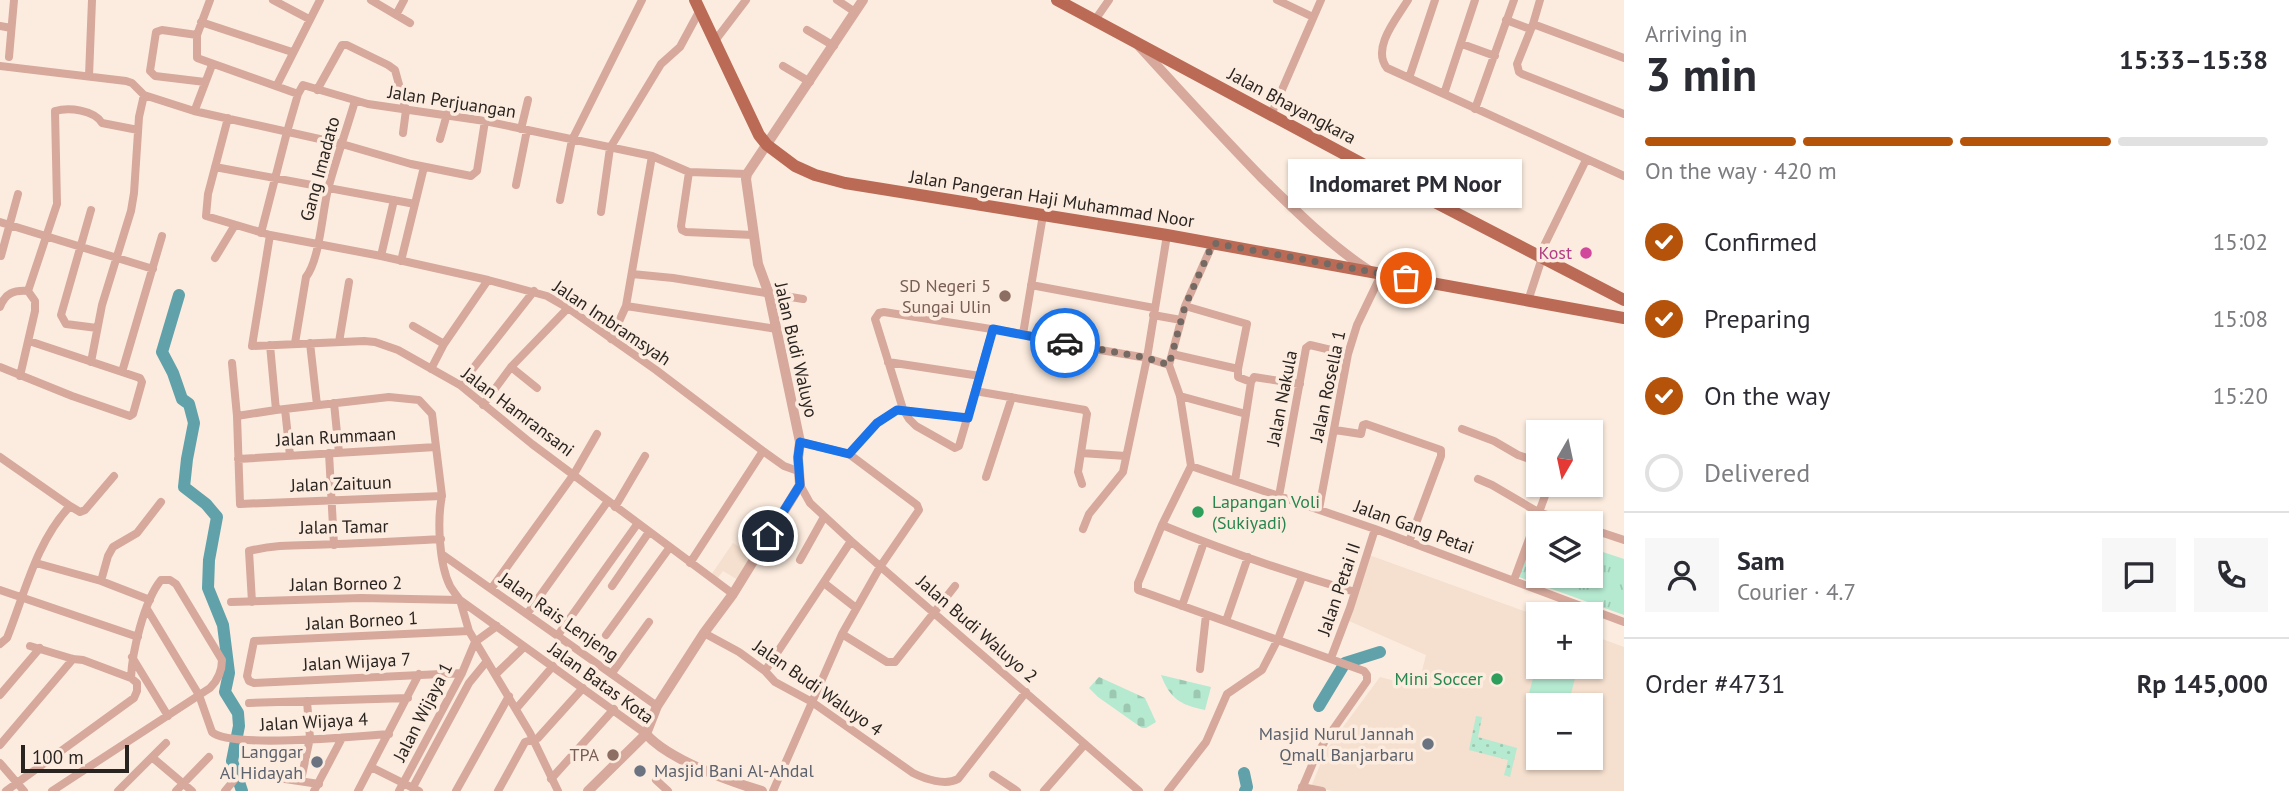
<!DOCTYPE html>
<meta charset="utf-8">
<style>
body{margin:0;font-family:"PT Sans",sans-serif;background:#f7f7f7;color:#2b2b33;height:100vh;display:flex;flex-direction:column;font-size:26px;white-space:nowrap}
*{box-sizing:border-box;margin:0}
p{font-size:23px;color:#7c7c81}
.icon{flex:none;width:38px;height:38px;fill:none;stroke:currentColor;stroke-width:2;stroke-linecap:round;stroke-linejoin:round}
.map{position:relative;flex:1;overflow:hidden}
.side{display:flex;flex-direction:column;background:#fff;width:665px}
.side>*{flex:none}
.needle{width:46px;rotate:189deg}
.buttons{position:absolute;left:1526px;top:420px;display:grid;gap:14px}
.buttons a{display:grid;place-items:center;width:77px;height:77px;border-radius:0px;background:#fff;box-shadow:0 2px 5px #0004;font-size:35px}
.scale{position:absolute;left:21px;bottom:18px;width:108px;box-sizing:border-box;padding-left:7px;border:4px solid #2a2420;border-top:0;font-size:19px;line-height:24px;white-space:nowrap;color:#2a2420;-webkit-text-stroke:5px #fcecdf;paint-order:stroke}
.pin{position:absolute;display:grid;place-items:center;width:60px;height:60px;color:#fff;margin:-30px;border:4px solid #fff;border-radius:50%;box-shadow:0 2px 7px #0007}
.courier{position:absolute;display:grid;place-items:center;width:70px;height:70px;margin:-35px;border:5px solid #1a73e8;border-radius:50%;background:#fff;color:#222;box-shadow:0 2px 9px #0007}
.bubble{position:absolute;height:49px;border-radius:0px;background:#fff;box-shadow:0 2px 5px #0004;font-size:23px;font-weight:800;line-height:49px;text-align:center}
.headline em{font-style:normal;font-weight:800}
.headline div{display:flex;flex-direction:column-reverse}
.headline{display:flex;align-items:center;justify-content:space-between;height:119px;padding:0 21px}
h1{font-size:46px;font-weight:800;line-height:52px}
.bar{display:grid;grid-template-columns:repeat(4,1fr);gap:10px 7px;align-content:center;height:84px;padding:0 21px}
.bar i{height:9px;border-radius:5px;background:#e1e1e2}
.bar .selected{background:#b45309}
.bar p{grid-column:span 4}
.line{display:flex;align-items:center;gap:18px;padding:0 21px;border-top:2px solid #e1e1e2}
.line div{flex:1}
.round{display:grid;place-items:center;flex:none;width:74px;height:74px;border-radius:0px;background:#f7f7f7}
ol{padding:0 21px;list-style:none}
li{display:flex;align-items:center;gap:21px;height:77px}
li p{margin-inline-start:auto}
li .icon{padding:7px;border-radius:50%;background:#b45309;color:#fff;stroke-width:4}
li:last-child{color:#7c7c81}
li i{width:38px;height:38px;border:4px solid #e1e1e2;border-radius:50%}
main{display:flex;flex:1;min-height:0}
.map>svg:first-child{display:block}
</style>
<main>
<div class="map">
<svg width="1624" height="791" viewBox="0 0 1624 791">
<defs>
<pattern id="grass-tufts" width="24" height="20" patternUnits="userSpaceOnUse" patternTransform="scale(1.75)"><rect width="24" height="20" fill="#b5e9d0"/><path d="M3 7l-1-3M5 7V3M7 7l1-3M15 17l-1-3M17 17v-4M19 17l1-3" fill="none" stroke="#9cc8b2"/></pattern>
<pattern id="cemetery-stones" width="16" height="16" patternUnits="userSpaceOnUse" patternTransform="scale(1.75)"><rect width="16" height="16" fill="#b5e9d0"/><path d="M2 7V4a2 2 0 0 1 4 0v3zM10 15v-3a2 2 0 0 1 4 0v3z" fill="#9cc8b2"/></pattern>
<pattern id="park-dots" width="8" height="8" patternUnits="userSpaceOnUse" patternTransform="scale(1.75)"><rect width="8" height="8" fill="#b5e9d0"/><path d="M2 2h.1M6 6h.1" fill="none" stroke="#9cc8b2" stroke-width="1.8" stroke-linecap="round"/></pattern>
</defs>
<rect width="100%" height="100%" fill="#fcecdf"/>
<path fill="#f5dfce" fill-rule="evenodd" d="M 733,543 L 752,555 L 738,580 L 723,571 L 717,579 L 711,575 Z
M 1369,555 L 1538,616 L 1538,667 L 1591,667 L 1591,635 L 1624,647 L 1624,791 L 1333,791 L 1311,787 L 1326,750 L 1380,677 L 1418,687 L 1426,655 L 1349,621 ZM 1538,705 L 1591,705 L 1591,758 L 1538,758 Z"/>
<path fill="url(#grass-tufts)" d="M 1530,530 L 1538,532 L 1538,576 L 1591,576 L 1591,548 L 1624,559 L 1624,615 L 1516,576 Z"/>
<path fill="url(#cemetery-stones)" d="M 1161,675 L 1211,687 L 1205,710 C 1181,705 1170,699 1161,675 Z
M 1099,677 L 1145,698 L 1156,722 L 1146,728 L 1142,728 L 1098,697 L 1089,688 Z"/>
<path fill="url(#park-dots)" d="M 1476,716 L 1482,717 L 1478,737 L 1517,748 L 1510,777 L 1504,775 L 1508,760 L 1469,750 Z"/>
<path fill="#b5e9d0" d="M 1538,660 L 1538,667 L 1578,667 L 1568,705 L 1559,705 L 1528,697 Z"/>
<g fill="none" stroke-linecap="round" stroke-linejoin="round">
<path stroke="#61a2aa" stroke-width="12" d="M 179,295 L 162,352 L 173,373 L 182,399 L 189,404 L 194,423 L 187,459 L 184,487 L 206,504 L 217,517 L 209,560 L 208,588 L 223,625 L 229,673 L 225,692 L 238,713 L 239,726 L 232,761 L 242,791
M 1319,706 L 1345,663 L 1380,652
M 1244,773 L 1247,787 L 1245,791"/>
<path stroke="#d6a99c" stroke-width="8" d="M 210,0 L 197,35 L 197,58 L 298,94
M 273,0 L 309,19
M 371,0 L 410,23
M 837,0 L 855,12
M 1277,0 L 1313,17
M 1408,0 C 1397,18 1371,48 1387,68 L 1624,176
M 396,15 L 404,0
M 1095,20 L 1109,0
M 1506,20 L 1530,29
M 201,22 L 292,52
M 1533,24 L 1540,0
M 0,26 L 11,28
M 807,30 L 834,46
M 197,35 L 162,30 L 156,32 L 150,71 L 155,76 L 205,82
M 714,42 L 746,0
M 1462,44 L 1495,56
M 9,57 L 14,0
M 1624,58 L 1533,24 L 1517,64 L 1519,72 L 1522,74 L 1624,114
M 0,66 L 126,81 L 132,83 L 144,95 L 194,111 L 342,144 L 411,164 L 471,176 L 477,171 L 485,121
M 783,66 L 810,82
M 89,76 L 92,0
M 1409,78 L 1435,0
M 277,85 L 320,0
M 317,90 L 342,45 L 347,45 L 388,65 L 395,70 L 406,110 L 403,133
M 1444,94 L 1475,0
M 196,107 L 212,65
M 1475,109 L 1514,0
M 1271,115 L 1321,0
M 228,118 L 208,194 L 206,216 L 270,235 L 381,256 L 488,280 L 547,296 L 568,308 L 656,370 L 763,451 L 784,466 L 798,471
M 521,129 L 528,100
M 440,139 L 447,114
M 215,167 L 415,204
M 689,172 L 681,226 L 682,230 L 686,232 L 753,235
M 516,185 L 527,130
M 560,200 L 572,140 L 642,0
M 91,210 L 61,315 L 66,324 L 97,328
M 601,212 L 610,148 L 661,64 L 680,47 L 700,10
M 0,222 L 153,269
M 261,233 L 287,132 L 298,94 L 303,85 L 368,104 L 485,121 L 652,156 L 689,172 L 747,174
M 270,235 L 252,346 L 364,341 L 375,342 L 398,350 L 460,385 L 532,444 L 733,594
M 1,256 L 18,194
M 381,256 L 394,200
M 1539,256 L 1586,160
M 215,258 L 235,225
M 401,261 L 424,167
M 632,274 L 673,278 L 803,299
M 1031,285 L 1154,308
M 1528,301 L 1542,258
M 626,306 L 777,329
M 1185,306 L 1247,324 L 1238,369
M 0,307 C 5,293 14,290 28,291
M 1153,315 L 1181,320
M 413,326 L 444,344
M 993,329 L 959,446 L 955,448 L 916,426 L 909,419 L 903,409 L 875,319 L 879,313 L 884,312 L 1023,334 L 1083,347 L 1147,358 L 1169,365
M 1023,334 L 1043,215
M 611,339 L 626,306 L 652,156
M 29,341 L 122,372 L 162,236
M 339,342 L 349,282
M 295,343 L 306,277 C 320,259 322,213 328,189 C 336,160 346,131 355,101
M 310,343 L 317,405
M 270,345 L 276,410
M 1172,354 L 1238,369 L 1238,377 L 1251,382
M 91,362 L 102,305 L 131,211 L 134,193 L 139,117 L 144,95
M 888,362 L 980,376
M 232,363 L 237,416 L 240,504 L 442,496
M 1169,365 L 1180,396 L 1191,466 L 1162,525 L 1138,583 L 1138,590 L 1364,671 L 1367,675 L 1367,681 L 1325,741 L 1315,758 L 1301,791
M 1169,365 L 1185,306 L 1213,243
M 0,367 L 72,396 L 130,416 L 133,414 L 142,382 L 140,378 L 122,372
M 511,367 L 537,388
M 431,369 L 444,344 L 488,280
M 20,376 L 35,311 L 35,301 L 28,291 L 57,204 L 55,111 C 69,107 94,110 102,123 L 138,130
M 1251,382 L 1254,377 L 1300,384
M 460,385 L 534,291
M 975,391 L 1085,410 L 1087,414 L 1078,472 L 1082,484
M 1180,396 L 1246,414 L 1251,382
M 334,403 L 339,453
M 483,405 L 511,367 L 568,308
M 285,409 L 290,456
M 237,416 L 276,410 L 389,397 L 419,400 L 432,414 L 442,496 C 437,520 439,564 450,586 C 453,591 457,596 460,600 L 646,734
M 1462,429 L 1494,441 L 1518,455 L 1538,462
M 1335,430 L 1361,434 L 1363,425 L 1366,424 L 1441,450 L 1441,456 L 1409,542
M 329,453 L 334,545
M 1081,453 L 1126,456
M 849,454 L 877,423 L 897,410 L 967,418
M 0,457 L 70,506 C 36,542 25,593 7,638 L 0,644
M 238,459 L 436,447
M 1191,466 L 1375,529 L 1624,622
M 986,477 L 1012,397
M 1478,479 L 1492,485 L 1538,512 L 1573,523
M 1235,481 L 1246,414
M 800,485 L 810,503 L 851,541 L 1139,791
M 1279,496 L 1306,348 L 1310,345 L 1348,354
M 70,506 L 80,512 L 85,510 L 114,476
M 615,507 L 645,456
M 1319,509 L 1348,354 L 1357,325 L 1382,273
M 1162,525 C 1225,551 1290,573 1355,592
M 1083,529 L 1089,514 L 1123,472 L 1147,358 L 1167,235
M 1591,529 L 1624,540
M 443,555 L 657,706
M 800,560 L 824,517
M 36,563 L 101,581 L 150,600
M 690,563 L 763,451
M 1514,580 L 1549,485
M 101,581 L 108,556 L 113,547 L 137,533 L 161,502
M 824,583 L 856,608
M 612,586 L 649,532
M 491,589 L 574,474 L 597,434
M 0,590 L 138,637
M 231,602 L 361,598 L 460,600 L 469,631
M 252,602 L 249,551 C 281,543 305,546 336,544 C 371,543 406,541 441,539
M 1182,606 L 1204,542
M 147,609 L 199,695 L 212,732 C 230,749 359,736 389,734
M 527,614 L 608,501
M 1226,621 L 1248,557
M 704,633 L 739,652 L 765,671 L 775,682 L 812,702 L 913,773 C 925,779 945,786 958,779 L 1026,692
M 842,634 L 887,662 L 895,662 L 955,586
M 558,635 L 638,523
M 606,635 L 670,547
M 132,657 L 168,716
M 1331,658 L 1350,608 L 1375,529
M 1200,669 L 1206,615
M 765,671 L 851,541
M 462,673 L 254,683 L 249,681 L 247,676 L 254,641 L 469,631 L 530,733 L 558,791
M 612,673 L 649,622
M 496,674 L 524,647
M 0,695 L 40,648
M 249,703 L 408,698
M 516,709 L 553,666
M 0,745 L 73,659
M 153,758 L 192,791
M 0,763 L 24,791
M 371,767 L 419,791
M 258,775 L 319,784
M 993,775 L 1017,791
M 551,779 L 614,709
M 301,780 L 310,738 L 307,701
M 656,780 L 668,791
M 413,787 L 469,683 L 487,661
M 1302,787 L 1322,791
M 6,791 L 134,698 L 137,691 L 137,683 L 131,678 L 83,660 L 73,659 L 30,646
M 52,791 L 210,688 C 218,680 222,672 222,660 L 176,584 L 170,580 L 161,580 C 144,601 132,652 131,678
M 118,791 L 166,743
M 176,791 L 209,757
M 225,791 L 235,779
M 314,791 L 342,738
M 358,791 L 419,674
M 399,791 L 462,673 L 475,642 L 497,626
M 456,791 L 509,696
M 498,791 L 525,742 L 538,738 L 583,688
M 773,791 L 842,634 L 880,567 L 919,510 L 917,505 L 849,454 L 800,442
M 1044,791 L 1085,744
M 1168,791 L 1206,742 L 1227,694 L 1262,670 L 1278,639 L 1302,577"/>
<path stroke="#d6a99c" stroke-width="10" d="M 1139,46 C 1180,91 1221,136 1263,179 C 1297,212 1329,244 1368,270
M 646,734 C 669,760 729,781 762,791
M 588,791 L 646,734 L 657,706 L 704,633 L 733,594 L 800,485 L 798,458 L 800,442 L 769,294 L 758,264 L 746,179 L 747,174 L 863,0"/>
<path stroke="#bb6b55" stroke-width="12" d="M 695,0 L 759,135 L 767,145 L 795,166 L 815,175 L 845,183 L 1167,235 L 1624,318
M 1057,0 L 1400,184 L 1624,300"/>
</g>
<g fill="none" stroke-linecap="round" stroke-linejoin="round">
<path stroke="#746a63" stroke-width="7" stroke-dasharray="0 12.6" d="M 1065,343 L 1147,358 L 1169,365 L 1185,306 L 1213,243 L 1406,278"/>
<path stroke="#1a73e8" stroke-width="9" d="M 768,536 L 800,485 L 798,457 L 800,442 L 849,454 L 877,423 L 897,410 L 968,418 L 993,329 L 1065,343"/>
</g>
<circle fill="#d1479c" stroke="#fcecdf" stroke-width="2.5" cx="1586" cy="253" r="7"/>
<g fill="#8d6e63" stroke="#fcecdf" stroke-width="2.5">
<circle cx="1005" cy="296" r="7"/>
<circle cx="613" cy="755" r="7"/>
</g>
<g fill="#2e9e5b" stroke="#fcecdf" stroke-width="2.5">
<circle cx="1198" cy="512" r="7"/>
<circle cx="1497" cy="679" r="7"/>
</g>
<g fill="#6b7280" stroke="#fcecdf" stroke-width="2.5">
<circle cx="1428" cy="744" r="7"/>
<circle cx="317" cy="762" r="7"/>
<circle cx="640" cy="771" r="7"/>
</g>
<g text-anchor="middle" stroke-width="7" stroke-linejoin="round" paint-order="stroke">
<g font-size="18" fill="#2a2420" stroke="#fcecdf">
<text transform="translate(452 102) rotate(9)" y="6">Jalan Perjuangan</text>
<text transform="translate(1292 106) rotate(28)" y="6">Jalan Bhayangkara</text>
<text transform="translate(320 169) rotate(-75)" y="6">Gang Imadato</text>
<text transform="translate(1052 199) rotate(9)" y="6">Jalan Pangeran Haji Muhammad Noor</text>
<text transform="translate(612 323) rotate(34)" y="6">Jalan Imbramsyah</text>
<text transform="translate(796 350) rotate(77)" y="6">Jalan Budi Waluyo</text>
<text transform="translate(1328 386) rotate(-78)" y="6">Jalan Rosella 1</text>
<text transform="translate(1282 398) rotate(-79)" y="6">Jalan Nakula</text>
<text transform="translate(518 412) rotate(37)" y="6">Jalan Hamransani</text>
<text transform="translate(336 437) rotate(-3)" y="6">Jalan Rummaan</text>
<text transform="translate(341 484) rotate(-2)" y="6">Jalan Zaituun</text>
<text transform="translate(344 527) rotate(-1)" y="6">Jalan Tamar</text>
<text transform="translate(1414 527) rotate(20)" y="6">Jalan Gang Petai</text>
<text transform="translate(346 584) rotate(-1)" y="6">Jalan Borneo 2</text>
<text transform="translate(1339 589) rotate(-71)" y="6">Jalan Petai II</text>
<text transform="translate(559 617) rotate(35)" y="6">Jalan Rais Lenjeng</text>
<text transform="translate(362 621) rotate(-3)" y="6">Jalan Borneo 1</text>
<text transform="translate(977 629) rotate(41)" y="6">Jalan Budi Waluyo 2</text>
<text transform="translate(357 662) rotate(-3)" y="6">Jalan Wijaya 7</text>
<text transform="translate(601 683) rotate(36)" y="6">Jalan Batas Kota</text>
<text transform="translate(818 688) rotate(35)" y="6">Jalan Budi Waluyo 4</text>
<text transform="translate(423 712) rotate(-63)" y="6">Jalan Wijaya 1</text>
<text transform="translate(314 722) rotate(-3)" y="6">Jalan Wijaya 4</text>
</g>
<g font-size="18" fill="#b23c85" stroke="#fcecdf" text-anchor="end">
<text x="1572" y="259">Kost</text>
</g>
<g font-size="18" fill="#785e54" stroke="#fcecdf" text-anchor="end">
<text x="991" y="292">SD Negeri 5<tspan x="991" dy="21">Sungai Ulin</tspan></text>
<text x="599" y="761">TPA</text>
</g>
<g font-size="18" fill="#27864d" stroke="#fcecdf" text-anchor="start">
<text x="1212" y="508">Lapangan Voli<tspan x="1212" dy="21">(Sukiyadi)</tspan></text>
<text x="1483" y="685" text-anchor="end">Mini Soccer</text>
</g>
<g font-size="18" fill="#5b616d" stroke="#fcecdf" text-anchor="end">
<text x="1414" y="740">Masjid Nurul Jannah<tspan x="1414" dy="21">Qmall Banjarbaru</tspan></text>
<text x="303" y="758">Langgar<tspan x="303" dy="21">Al Hidayah</tspan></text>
<text x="654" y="777" text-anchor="start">Masjid Bani Al-Ahdal</text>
</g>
</g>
</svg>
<div class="buttons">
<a><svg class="needle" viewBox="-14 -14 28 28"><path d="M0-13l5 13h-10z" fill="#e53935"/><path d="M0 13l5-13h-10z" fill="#7c7c81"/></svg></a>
<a><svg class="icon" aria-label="layers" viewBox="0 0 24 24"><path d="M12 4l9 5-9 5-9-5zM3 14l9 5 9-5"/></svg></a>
<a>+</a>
<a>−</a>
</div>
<div class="scale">100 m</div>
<div class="pin" style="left:1406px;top:278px;background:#ea580c"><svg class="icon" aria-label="bag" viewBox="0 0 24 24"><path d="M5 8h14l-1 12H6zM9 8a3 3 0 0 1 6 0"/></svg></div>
<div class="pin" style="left:768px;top:536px;background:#1f2937"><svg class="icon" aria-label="home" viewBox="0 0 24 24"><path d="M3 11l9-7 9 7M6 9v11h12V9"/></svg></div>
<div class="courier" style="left:1065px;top:343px"><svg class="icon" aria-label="car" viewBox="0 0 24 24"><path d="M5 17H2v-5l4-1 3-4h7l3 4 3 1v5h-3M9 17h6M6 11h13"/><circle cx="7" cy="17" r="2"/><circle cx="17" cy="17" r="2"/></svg></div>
<div class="bubble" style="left:1288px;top:159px;width:234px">Indomaret PM Noor</div>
</div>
<section class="side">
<div class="headline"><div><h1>3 min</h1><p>Arriving in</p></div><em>15:33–15:38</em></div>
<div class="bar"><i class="selected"></i><i class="selected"></i><i class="selected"></i><i></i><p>On the way · 420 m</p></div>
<ol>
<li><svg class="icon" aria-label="check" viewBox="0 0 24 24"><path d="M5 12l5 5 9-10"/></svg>Confirmed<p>15:02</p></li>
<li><svg class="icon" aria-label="check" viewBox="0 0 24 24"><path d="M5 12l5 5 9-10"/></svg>Preparing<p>15:08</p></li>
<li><svg class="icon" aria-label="check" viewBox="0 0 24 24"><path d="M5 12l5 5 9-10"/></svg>On the way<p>15:20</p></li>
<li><i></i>Delivered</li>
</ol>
<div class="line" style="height:126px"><a class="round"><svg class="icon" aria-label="person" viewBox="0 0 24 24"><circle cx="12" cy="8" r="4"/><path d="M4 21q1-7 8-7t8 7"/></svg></a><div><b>Sam</b><p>Courier · 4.7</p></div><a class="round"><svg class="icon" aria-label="chat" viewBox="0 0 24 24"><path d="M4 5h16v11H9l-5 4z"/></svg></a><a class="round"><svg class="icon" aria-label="phone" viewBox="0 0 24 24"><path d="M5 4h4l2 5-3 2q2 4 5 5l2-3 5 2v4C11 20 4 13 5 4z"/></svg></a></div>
<div class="line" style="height:91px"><div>Order #4731</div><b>Rp 145,000</b></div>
</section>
</main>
